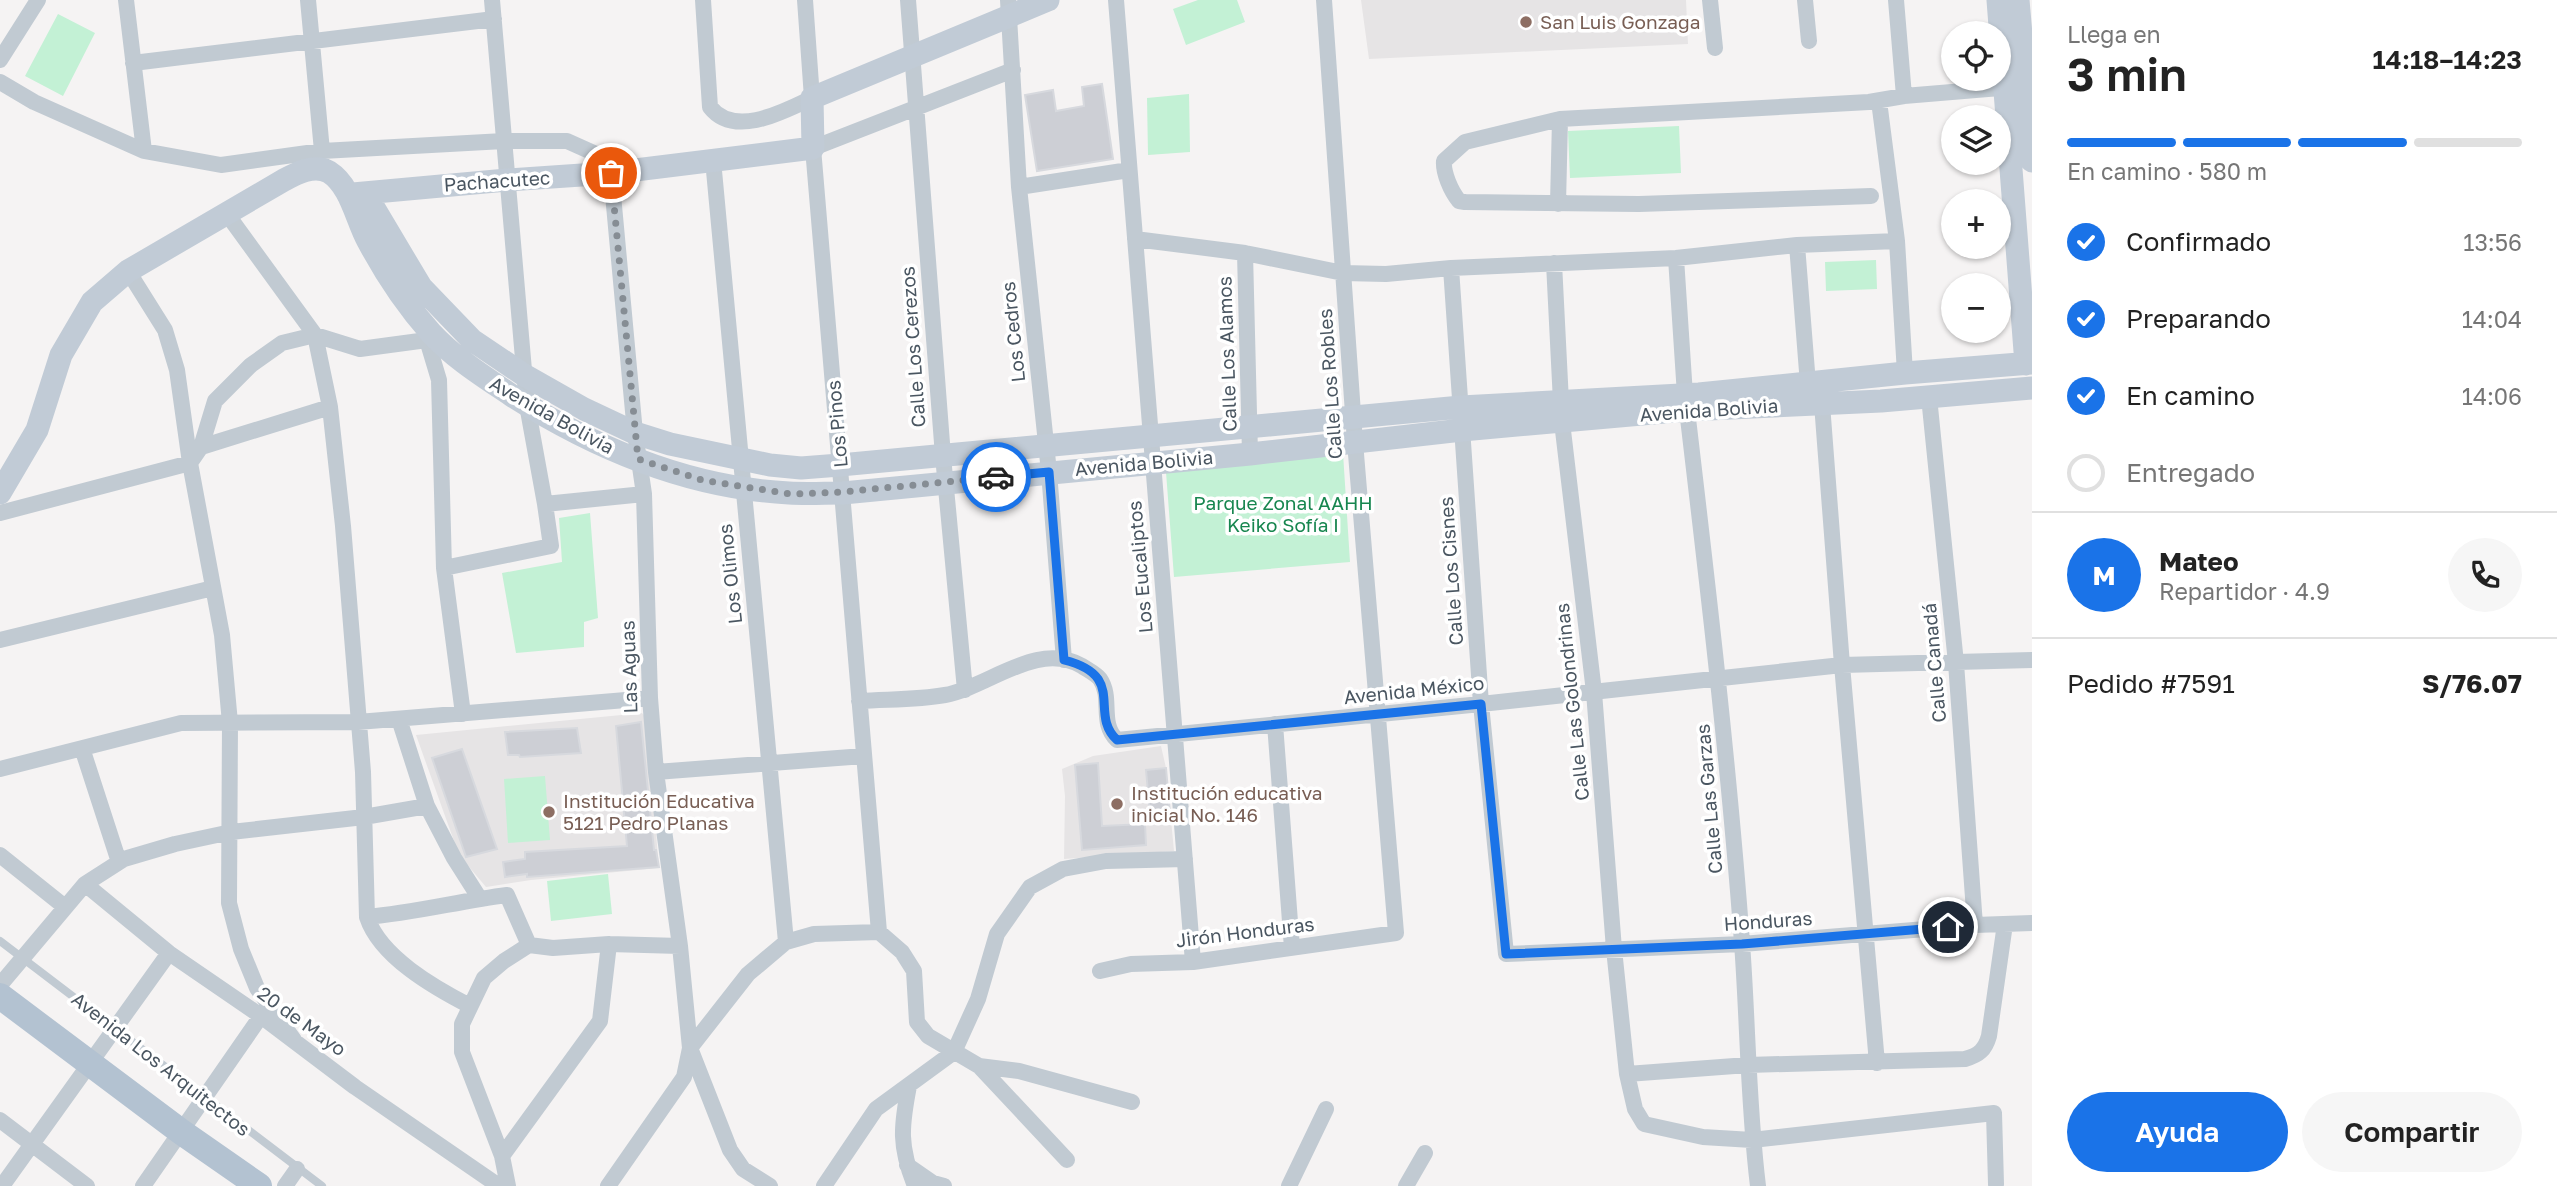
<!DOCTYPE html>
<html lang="es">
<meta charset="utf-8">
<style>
body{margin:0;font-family:"Golos Text",sans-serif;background:#f6f6f6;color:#222;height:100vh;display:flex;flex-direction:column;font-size:26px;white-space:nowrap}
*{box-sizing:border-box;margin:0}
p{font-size:23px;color:#767676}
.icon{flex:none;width:38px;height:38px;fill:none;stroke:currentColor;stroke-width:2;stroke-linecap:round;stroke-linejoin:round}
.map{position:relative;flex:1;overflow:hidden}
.drawer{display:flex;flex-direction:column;background:#fff;width:525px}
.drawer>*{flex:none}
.fabs{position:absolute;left:1941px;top:21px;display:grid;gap:14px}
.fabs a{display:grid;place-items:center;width:70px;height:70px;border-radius:50%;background:#fff;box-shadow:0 2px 5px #0004;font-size:35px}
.pin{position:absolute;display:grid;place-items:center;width:60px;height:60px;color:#fff;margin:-30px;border:4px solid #fff;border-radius:50%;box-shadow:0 2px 7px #0007}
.courier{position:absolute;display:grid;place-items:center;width:70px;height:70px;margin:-35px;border:5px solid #1a73e8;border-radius:50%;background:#fff;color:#222;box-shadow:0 2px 9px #0007}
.headline em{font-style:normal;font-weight:600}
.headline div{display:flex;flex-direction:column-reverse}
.headline{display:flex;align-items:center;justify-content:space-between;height:119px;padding:0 35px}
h1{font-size:46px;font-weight:600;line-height:52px}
.bar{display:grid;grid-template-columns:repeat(4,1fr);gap:10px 7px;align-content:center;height:84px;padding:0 35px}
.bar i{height:9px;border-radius:5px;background:#e0e0e0}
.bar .active{background:#1a73e8}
.bar p{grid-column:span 4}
.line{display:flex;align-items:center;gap:18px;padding:0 35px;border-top:2px solid #e0e0e0}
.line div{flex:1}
.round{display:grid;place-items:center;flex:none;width:74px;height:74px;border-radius:37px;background:#f6f6f6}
ol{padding:0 35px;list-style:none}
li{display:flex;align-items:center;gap:21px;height:77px}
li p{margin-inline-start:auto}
li .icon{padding:7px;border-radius:50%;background:#1a73e8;color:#fff;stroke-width:4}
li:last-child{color:#767676}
li i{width:38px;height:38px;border:4px solid #e0e0e0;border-radius:50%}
.cta{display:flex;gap:14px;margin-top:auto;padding:14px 35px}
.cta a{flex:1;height:80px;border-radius:42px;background:#1a73e8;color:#fff;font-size:28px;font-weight:600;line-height:80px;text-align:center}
.cta a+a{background:#f6f6f6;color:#222}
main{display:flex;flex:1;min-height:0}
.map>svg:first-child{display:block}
</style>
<main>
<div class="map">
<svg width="2032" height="1186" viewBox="0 0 2032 1186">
<rect width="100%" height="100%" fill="#f5f3f3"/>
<path fill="#e6e4e5" d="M 1361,0 L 1686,0 L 1688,44 L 1369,59 Z
M 642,713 L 646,718 L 659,868 L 531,880 L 486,887 L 459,855 L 416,735 Z
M 1161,746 L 1166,768 L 1174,851 L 1064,859 L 1065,796 L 1062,769 L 1093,756 Z"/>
<path fill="#c3f1d5" d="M 1198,0 L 1237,0 L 1245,22 L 1186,45 L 1173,9 Z
M 58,14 L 95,33 L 63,96 L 25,76 Z
M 1189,94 L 1190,152 L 1148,155 L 1147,98 Z
M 1679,126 L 1681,173 L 1570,178 L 1568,131 Z
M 1876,260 L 1877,289 L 1826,291 L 1825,262 Z
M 1343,453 L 1350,562 L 1174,577 L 1166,472 Z
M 590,513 L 598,618 L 584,622 L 584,647 L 516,653 L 502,573 L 562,562 L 559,518 Z
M 545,776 L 550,840 L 508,843 L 504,779 Z
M 608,874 L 612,914 L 551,921 L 547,881 Z"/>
<path fill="#cdcfd5" stroke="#d7d9de" stroke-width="2" d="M 1102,84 L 1113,159 L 1037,171 L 1025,95 L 1053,90 L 1056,111 L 1084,106 L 1082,87 Z
M 641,722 L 654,850 L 656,850 L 659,867 L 527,877 L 527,874 L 505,877 L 503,862 L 525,859 L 525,852 L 627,846 L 616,726 Z
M 577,728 L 581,753 L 520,757 L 519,755 L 508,755 L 505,732 Z
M 462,749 L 497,849 L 466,857 L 432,758 Z
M 1098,763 L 1102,826 L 1145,824 L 1146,845 L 1082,850 L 1075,765 Z
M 1166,768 L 1170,813 L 1150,814 L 1146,770 Z"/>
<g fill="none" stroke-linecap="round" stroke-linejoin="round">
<path stroke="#c1cad2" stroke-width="8" d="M 0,941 L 322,1186"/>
<path stroke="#c1cad2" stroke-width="16" d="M 126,0 L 144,151
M 308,0 L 322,151 L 321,161
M 703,0 L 710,107 C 734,138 783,112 812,98 L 805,0
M 908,0 L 943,456 L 965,690
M 1008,0 L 1019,187 L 1049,472 L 1064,660
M 1116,0 L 1193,962
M 1710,0 L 1715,48
M 1805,0 L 1809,41
M 1896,0 L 1904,96
M 0,60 L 38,0
M 133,63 L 494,19
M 0,82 L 34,102 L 144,151 L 221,165 L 322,151 L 504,141 L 567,141 L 596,154 L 611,173 L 635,433 L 644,494 L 650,698 L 656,772 L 680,946 L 690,1048 L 730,1150 L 743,1169 L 770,1186
M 1879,101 L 1897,241 L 1905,373
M 713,160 L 786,942
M 1019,187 L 1129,170
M 1871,196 L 1639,204 L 1465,202 L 1459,201 C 1451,191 1443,173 1444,161 L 1465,142 L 1560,119 L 1869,102 L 1904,96 L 2012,87
M 1558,204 L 1560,119
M 227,214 L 315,335 L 330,407 L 343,526 L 363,772 L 367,917 C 380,957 435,988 470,1006
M 1135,239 L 1245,253 L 1343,273 L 1386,274 L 1451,268 L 1676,258 L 1797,245 L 1897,241
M 1797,245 L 1808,384
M 1245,253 L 1250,454
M 1676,258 L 1685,395
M 1554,263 L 1562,422 L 1594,692 L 1614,949 L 1627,1074 L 1635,1109 L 1644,1124 L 1703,1137 L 1752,1140 L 1994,1113 L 1996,1184
M 1451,268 L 1481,704 L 1506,954 L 1742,944 L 1975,925 L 2032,923
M 128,271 L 165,330 L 177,370 L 190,463 L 222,635 L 230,723 L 229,903 L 241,949 L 257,988 L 294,1040
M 431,333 L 427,340 L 439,380 L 444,568 L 463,714
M 1929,397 L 1956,663 L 1975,925
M 1822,404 L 1842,665 L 1877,1063
M 1687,410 C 1708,588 1729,765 1742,943 C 1748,1024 1748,1105 1758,1186
M 201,447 L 330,407
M 545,504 L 644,494
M 0,513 L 190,463 L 201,447 L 215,401 L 251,365 L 282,343 L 315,335 L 360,349 L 427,340
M 444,568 L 551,546 L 545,504 L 527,405 L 492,0
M 0,640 L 213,588
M 859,701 C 888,699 917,700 945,695 C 989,687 1037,640 1082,666 C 1088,670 1096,674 1100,679 C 1113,698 1099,723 1117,740 L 1481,704 L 1842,665 L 2032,660
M 399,719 L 427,806 L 454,858 L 480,899
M 1275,724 L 1292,948
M 82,748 L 119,862
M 0,769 L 181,723 L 358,722 L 650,698
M 656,772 L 864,756
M 0,855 L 65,907
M 85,884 L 169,953 L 261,1016 L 355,1087 L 499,1186
M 367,917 C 414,913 460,901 507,895 L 529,945
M 879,932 L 813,148 L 1013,70
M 1100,971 L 1131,964 L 1193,962 L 1396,933 L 1355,442 L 1324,0
M 0,985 L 85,884 L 124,859 L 175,844 L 231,832 L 364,817 L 427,806
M 979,1066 L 1019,1071 L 1132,1102
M 1627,1074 L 1748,1065 L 1965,1059 C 1979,1055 1985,1050 1989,1036 L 2005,924
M 909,1086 C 901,1127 899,1146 915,1186
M 0,1120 L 87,1186
M 502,1156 L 600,1021 L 609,944
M 907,1165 L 933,1183 L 944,1186
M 2,1186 L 169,953
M 143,1186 L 261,1016
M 285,1186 L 297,1169
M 508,1186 L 502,1156 L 462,1052 L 462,1024 L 484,978 L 504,961 L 529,945 L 553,948 L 609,944 L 680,946
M 608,1186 L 684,1077 L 690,1048 L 748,974 L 786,942 L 814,934 L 879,932 L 902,952 L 914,971 L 917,1022 L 928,1036 L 979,1066 L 1067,1160
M 824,1186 L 876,1109 L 954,1052 L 978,999 L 997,934 L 1030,887 L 1063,869 L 1106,861 L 1185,859
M 1289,1186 L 1326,1109
M 1406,1186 L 1425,1153"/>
<path stroke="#c1cbd6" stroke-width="23" d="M 1998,0 L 2026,364
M 2018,0 L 2032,161
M 365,193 L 421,287 L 472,340 L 524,375 L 584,409 L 635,433 L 670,444 L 770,465 L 801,468 L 840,465 L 1461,407 L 1699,394 L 1905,373 L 2032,363
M 353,194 L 507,180 L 611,173 L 813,148 L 812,98 L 1048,0
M 0,493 L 37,430 L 61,355 L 92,302 L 128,271 L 284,180 C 297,173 314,164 329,172 C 351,186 356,219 368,241 C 385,273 407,306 431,333 C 454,358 483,376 511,395 C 594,448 690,488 789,493 C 807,494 825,493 843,493 L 1250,454 L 1462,430 L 1687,410 L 1881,401 L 2032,388"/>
<path stroke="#b3c2d1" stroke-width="26" d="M 0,996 L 180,1131 L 259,1186"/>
</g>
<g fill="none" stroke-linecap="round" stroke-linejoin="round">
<path stroke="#868d94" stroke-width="7" stroke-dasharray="0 12.6" d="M 611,173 L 638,459 L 702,480 L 790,494 L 843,492 L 996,477"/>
<path stroke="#1a73e8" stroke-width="9" d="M 996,477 L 1049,472 L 1064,660 C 1128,676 1088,713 1117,740 L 1481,704 L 1506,954 L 1742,944 L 1948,927"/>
</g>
<g fill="#8d6e63" stroke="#fff" stroke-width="2.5">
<circle cx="1526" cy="22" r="7"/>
<circle cx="1117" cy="804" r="7"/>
<circle cx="549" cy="812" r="7"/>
</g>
<g text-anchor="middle" stroke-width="7" stroke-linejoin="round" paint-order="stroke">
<g font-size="19" fill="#785e54" stroke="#fff" text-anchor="start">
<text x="1540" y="29">San Luis Gonzaga</text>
<text x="1131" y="800">Institución educativa<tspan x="1131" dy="22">inicial No. 146</tspan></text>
<text x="563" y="808">Institución Educativa<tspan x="563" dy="22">5121 Pedro Planas</tspan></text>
</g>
<g font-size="19" fill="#4a5661" stroke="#fff">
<text transform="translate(497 181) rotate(-4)" y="7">Pachacutec</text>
<text transform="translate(1013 332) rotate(-96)" y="7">Los Cedros</text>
<text transform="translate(913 347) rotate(-94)" y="7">Calle Los Cerezos</text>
<text transform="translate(1227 354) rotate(-92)" y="7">Calle Los Alamos</text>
<text transform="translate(1330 384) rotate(-94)" y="7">Calle Los Robles</text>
<text transform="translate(1709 410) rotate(-4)" y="7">Avenida Bolivia</text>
<text transform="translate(552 415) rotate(29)" y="7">Avenida Bolivia</text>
<text transform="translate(837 424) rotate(-95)" y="7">Los Pinos</text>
<text transform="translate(1144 463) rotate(-5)" y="7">Avenida Bolivia</text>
<text transform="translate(1140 567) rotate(-95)" y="7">Los Eucaliptos</text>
<text transform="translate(1451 571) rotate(-94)" y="7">Calle Los Cisnes</text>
<text transform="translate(730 574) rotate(-96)" y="7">Los Olimos</text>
<text transform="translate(1934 663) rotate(-95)" y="7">Calle Canadá</text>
<text transform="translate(629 667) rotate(-92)" y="7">Las Aguas</text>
<text transform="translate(1414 690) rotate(-6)" y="7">Avenida México</text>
<text transform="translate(1572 702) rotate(-96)" y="7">Calle Las Golondrinas</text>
<text transform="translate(1709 799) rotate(-95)" y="7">Calle Las Garzas</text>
<text transform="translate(1768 921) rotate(-4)" y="7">Honduras</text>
<text transform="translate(1245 932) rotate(-7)" y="7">Jirón Honduras</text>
<text transform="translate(302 1021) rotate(36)" y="7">20 de Mayo</text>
<text transform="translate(161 1064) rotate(38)" y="7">Avenida Los Arquitectos</text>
</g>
<g font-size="19" fill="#17864f" stroke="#fff">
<text x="1283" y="510">Parque Zonal AAHH<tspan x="1283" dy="22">Keiko Sofía I</tspan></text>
</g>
</g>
</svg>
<div class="fabs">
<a><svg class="icon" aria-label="locate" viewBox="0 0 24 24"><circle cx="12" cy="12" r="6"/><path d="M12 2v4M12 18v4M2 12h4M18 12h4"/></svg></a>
<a><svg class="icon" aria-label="layers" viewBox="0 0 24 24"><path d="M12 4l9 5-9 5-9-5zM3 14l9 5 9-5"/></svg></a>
<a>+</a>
<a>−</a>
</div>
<div class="pin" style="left:611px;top:173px;background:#ea580c"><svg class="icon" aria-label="bag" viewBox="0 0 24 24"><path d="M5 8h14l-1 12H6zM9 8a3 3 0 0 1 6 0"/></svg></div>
<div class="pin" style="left:1948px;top:927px;background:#1f2937"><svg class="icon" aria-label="home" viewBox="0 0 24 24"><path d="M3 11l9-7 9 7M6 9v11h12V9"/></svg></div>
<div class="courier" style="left:996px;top:477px"><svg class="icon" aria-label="car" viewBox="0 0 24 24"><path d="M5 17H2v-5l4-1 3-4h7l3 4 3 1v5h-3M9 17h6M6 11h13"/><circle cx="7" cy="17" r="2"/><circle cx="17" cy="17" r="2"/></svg></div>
</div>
<section class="drawer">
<div class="headline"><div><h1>3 min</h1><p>Llega en</p></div><em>14:18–14:23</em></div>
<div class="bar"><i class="active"></i><i class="active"></i><i class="active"></i><i></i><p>En camino · 580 m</p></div>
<ol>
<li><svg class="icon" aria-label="check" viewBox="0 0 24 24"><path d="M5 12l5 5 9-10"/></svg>Confirmado<p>13:56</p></li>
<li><svg class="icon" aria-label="check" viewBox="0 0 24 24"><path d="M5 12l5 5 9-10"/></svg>Preparando<p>14:04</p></li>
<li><svg class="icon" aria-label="check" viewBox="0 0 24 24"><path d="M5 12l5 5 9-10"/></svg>En camino<p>14:06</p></li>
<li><i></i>Entregado</li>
</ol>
<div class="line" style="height:126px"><b class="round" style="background:#1a73e8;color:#fff">M</b><div><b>Mateo</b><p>Repartidor · 4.9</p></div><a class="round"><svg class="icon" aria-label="phone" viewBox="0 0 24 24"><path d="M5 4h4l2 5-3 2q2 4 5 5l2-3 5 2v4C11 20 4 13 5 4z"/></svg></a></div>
<div class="line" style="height:91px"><div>Pedido #7591</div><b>S/76.07</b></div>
<div class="cta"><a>Ayuda</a><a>Compartir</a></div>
</section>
</main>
